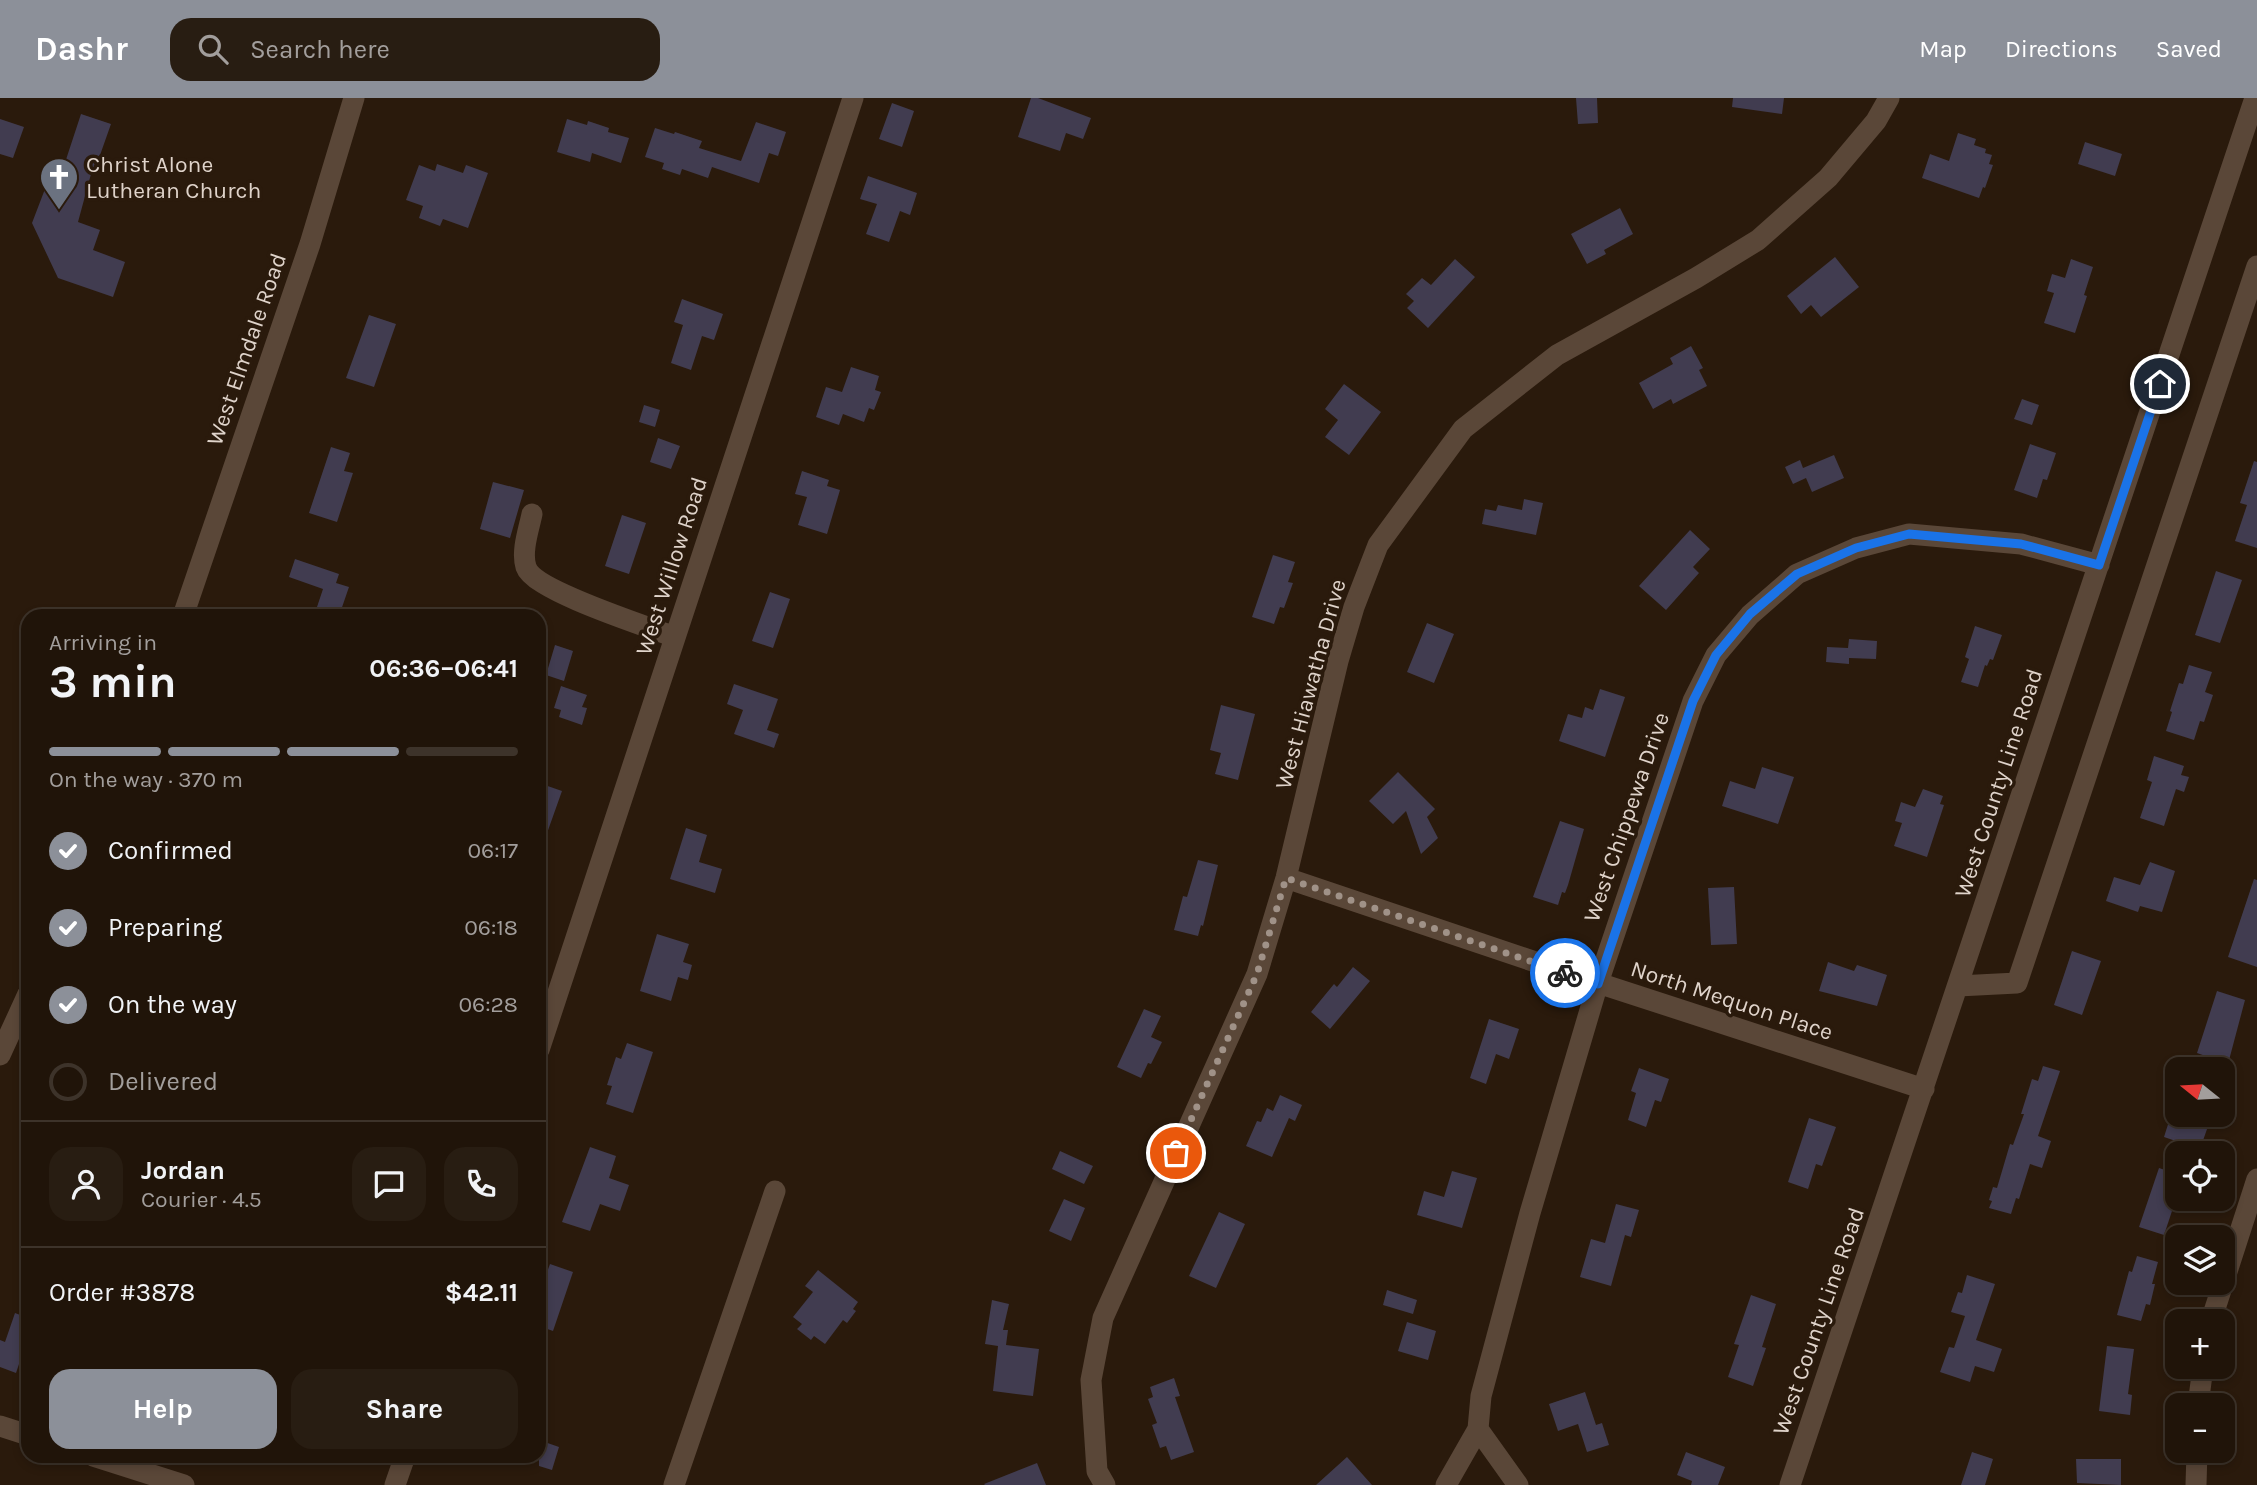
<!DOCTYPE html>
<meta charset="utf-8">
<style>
body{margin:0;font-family:Karla,sans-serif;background:#281d12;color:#f1f3f6;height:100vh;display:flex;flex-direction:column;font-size:26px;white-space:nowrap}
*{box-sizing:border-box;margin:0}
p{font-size:23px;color:#a29e9c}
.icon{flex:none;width:38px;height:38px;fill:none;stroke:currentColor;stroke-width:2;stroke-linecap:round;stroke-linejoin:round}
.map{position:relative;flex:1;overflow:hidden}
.details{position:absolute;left:21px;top:511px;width:525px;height:854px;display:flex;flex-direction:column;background:#201409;border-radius:21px;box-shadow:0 4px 10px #0003,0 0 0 2px #3d332a}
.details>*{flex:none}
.needle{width:46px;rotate:288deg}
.fabs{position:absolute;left:2165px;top:959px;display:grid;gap:14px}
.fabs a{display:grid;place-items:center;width:70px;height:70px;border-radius:14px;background:#201409;box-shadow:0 4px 10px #0003,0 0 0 2px #3d332a;font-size:35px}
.pin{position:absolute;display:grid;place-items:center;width:60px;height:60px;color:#fff;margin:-30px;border:4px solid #fff;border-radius:50%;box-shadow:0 2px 7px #0007}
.courier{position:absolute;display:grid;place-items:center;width:70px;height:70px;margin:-35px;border:5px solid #1a73e8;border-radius:50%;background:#fff;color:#222;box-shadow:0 2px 9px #0007}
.summary em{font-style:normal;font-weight:700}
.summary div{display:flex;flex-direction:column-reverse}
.summary{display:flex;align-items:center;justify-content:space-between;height:119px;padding:0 28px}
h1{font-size:46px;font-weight:700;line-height:52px}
.bar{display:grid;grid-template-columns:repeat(4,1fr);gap:10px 7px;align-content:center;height:84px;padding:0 28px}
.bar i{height:9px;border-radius:5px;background:#3d332a}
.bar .active{background:#8c9099}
.bar p{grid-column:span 4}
.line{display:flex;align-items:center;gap:18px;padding:0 28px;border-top:2px solid #3d332a}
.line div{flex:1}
.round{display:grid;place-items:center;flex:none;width:74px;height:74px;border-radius:21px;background:#281d12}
ol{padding:0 28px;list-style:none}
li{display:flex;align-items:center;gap:21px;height:77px}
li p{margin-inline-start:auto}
li .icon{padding:7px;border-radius:50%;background:#8c9099;color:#fff;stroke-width:4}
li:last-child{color:#a29e9c}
li i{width:38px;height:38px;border:4px solid #3d332a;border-radius:50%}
.primary-button{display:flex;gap:14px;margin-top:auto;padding:14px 28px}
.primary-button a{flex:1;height:80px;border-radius:21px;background:#8c9099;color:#fff;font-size:28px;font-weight:700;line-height:80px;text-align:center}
.primary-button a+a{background:#281d12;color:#f1f3f6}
header{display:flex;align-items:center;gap:42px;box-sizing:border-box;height:98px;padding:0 35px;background:#8c9099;color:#fff}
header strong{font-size:33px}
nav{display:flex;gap:38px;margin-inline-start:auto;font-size:24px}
.search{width:490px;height:63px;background:#281d12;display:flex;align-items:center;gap:18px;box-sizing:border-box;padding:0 24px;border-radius:21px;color:#a29e9c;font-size:26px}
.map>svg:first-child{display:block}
</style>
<header>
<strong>Dashr</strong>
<div class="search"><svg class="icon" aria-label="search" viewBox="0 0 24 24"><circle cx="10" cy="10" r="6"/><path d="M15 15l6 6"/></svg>Search here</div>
<nav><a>Map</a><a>Directions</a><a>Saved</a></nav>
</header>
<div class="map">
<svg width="2257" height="1387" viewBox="0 0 2257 1387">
<rect width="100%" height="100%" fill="#2a1a0c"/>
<path fill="#413c50" d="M 1031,0 L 1038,0 L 1091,20 L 1083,41 L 1066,35 L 1060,53 L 1018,39 Z
M 1576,0 L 1597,0 L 1598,25 L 1578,26 Z
M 1733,0 L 1784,0 L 1782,16 L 1732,9 Z
M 892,5 L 914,13 L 902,49 L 879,41 Z
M 81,16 L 111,26 L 93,77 L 91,76 L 78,124 L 100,132 L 93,152 L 125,164 L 113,199 L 58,180 L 32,125 L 45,91 L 55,95 Z
M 0,21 L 24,29 L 13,60 L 0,56 Z
M 567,21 L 587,27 L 588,23 L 609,30 L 608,34 L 629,40 L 621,65 L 592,55 L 590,64 L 557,54 Z
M 756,24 L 786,34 L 778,58 L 769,55 L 759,85 L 712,69 L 708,80 L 682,71 L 680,77 L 662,71 L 664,65 L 645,59 L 655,30 L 674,36 L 675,34 L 702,43 L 699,50 L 741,63 Z
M 1958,35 L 1976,41 L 1974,47 L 1986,51 L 1985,55 L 1992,57 L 1989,66 L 1993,67 L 1985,90 L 1983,89 L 1979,100 L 1922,80 L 1930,56 L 1949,63 Z
M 2085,44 L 2122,56 L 2115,78 L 2078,66 Z
M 437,66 L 463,75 L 466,67 L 488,75 L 468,130 L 443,121 L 440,128 L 419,120 L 423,108 L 406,102 L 419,67 L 435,73 Z
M 868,78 L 917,95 L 910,117 L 900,113 L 889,144 L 866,136 L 877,106 L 860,101 Z
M 1620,110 L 1633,136 L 1604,152 L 1606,156 L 1587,166 L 1571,136 Z
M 1835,159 L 1859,189 L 1821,219 L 1811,207 L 1801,216 L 1787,198 Z
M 1455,161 L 1475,179 L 1428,230 L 1407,210 L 1414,203 L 1406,196 L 1422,180 L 1431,187 Z
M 2071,161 L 2093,169 L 2084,197 L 2087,198 L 2075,235 L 2044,225 L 2054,195 L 2047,193 L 2052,176 L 2065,180 Z
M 682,201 L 723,216 L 714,242 L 702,238 L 691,272 L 671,265 L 683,227 L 674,224 Z
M 369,217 L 396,226 L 374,289 L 346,280 Z
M 1691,248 L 1703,270 L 1699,272 L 1707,288 L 1673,306 L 1671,301 L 1653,311 L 1639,285 L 1673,266 L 1670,260 Z
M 851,269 L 879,278 L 875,292 L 881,294 L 874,312 L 869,310 L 864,324 L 843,316 L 839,327 L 816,319 L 826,289 L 842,294 Z
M 1344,286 L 1381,314 L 1349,357 L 1325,339 L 1338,322 L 1325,311 Z
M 2022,301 L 2039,307 L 2032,327 L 2014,321 Z
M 644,307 L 660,312 L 655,329 L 639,324 Z
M 658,340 L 680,348 L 671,371 L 650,364 Z
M 2030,346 L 2056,355 L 2047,382 L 2043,381 L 2037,400 L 2014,392 Z
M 331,349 L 350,355 L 344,373 L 353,375 L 337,424 L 309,415 Z
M 1834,357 L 1844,380 L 1812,394 L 1806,380 L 1793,386 L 1785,369 L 1800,362 L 1803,370 Z
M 2254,363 L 2257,364 L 2257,450 L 2235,443 L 2247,407 L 2240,405 Z
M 802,373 L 829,382 L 827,388 L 840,392 L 827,436 L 798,427 L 807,399 L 795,396 Z
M 493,384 L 524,392 L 510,440 L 480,431 Z
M 1524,401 L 1543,405 L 1536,437 L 1482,426 L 1485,411 L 1496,413 L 1498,407 L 1522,412 Z
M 622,417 L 646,425 L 629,476 L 605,468 Z
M 1690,432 L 1710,451 L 1693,469 L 1699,475 L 1666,512 L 1639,488 Z
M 1273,457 L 1295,464 L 1288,484 L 1293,485 L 1284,510 L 1280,509 L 1274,526 L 1252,519 Z
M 295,461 L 339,476 L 336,485 L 349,489 L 339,518 L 314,518 L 323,491 L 289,479 Z
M 2216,473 L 2242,482 L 2220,545 L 2195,537 Z
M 770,494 L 790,501 L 773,550 L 752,543 Z
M 1427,525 L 1454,536 L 1434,585 L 1407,574 Z
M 1975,528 L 2002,537 L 1993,562 L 1990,561 L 1987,568 L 1985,567 L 1978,589 L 1961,584 L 1969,561 L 1965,559 Z
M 1849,541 L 1877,543 L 1876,561 L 1849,560 L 1849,566 L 1826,564 L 1827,549 L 1848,550 Z
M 555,547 L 573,553 L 564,583 L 546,577 Z
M 2189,567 L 2212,574 L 2205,594 L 2213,597 L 2204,624 L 2200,623 L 2194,642 L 2166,633 L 2172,614 L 2170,613 L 2179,585 L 2183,586 Z
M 734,586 L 778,601 L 767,632 L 779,636 L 774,650 L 734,636 L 743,612 L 727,606 Z
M 561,588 L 587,597 L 582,609 L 587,610 L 582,627 L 559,619 L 561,612 L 554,610 Z
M 1600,591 L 1625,599 L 1605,659 L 1559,643 L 1568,616 L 1582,620 L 1585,609 L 1593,612 Z
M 1221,607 L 1255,616 L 1238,682 L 1215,676 L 1221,655 L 1210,652 Z
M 2154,658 L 2184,668 L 2181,677 L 2189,679 L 2184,694 L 2176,691 L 2164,728 L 2140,720 L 2152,684 L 2147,682 Z
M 1762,669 L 1794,679 L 1778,726 L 1722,708 L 1730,683 L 1755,691 Z
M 1398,674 L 1435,711 L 1427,719 L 1438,740 L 1421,756 L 1406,713 L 1393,726 L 1369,703 Z
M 539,685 L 562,693 L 541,752 L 539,752 Z
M 1923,691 L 1943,698 L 1940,706 L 1944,707 L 1927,759 L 1894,748 L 1902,725 L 1895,723 L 1901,704 L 1915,709 Z
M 1560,723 L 1584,731 L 1568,787 L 1565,795 L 1562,794 L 1558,807 L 1533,799 Z
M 686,730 L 707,737 L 699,764 L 722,771 L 715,795 L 670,781 Z
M 1198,762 L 1218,767 L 1203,828 L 1201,827 L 1198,838 L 1174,832 L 1183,798 L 1187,799 Z
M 2150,764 L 2175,773 L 2162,814 L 2140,808 L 2138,814 L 2106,803 L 2114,779 L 2140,787 Z
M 2254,781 L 2257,782 L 2257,869 L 2228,859 Z
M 1734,789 L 1737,846 L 1711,847 L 1708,790 Z
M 657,836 L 689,846 L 683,864 L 692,867 L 688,882 L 678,879 L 671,903 L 640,893 Z
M 2072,853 L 2101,863 L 2082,917 L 2054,907 Z
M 1828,864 L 1854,873 L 1857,867 L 1887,877 L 1877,908 L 1819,893 Z
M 1353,869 L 1370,883 L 1330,931 L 1311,914 L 1334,886 L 1337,889 Z
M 2217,893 L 2245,902 L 2228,966 L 2197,955 Z
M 1144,911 L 1161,918 L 1151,939 L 1162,944 L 1151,966 L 1148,965 L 1141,980 L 1117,969 Z
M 1489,921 L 1519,931 L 1509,961 L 1496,956 L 1486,986 L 1470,980 Z
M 627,945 L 653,954 L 633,1015 L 606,1006 L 612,988 L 607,987 L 616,959 L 621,961 Z
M 2043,968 L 2060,973 L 2038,1038 L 2051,1043 L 2042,1070 L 2030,1066 L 2019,1101 L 2016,1100 L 2011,1116 L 1989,1110 L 1992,1103 L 1989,1102 L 1993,1089 L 1997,1090 L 2010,1046 L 2013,1047 L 2024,1016 L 2021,1016 L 2032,981 L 2038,983 Z
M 1639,970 L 1669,981 L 1661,1004 L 1655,1002 L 1646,1029 L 1628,1022 L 1636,995 L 1631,993 Z
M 1280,997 L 1302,1007 L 1295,1023 L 1289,1020 L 1272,1059 L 1246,1048 L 1257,1023 L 1261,1024 L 1267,1010 L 1273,1013 Z
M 2171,1017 L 2212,1017 L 2200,1051 L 2164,1039 Z
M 1809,1020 L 1836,1029 L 1822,1068 L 1816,1066 L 1808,1091 L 1788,1084 Z
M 590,1049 L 616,1058 L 609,1080 L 629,1087 L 620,1113 L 600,1106 L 590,1133 L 562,1124 Z
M 1060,1053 L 1093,1068 L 1084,1086 L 1052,1071 Z
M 2159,1070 L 2177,1076 L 2177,1098 L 2164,1137 L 2139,1129 Z
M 1452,1073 L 1477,1080 L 1462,1130 L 1417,1117 L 1424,1093 L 1444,1099 Z
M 1064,1101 L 1085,1110 L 1071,1143 L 1049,1133 Z
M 1616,1106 L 1639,1112 L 1631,1139 L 1625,1137 L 1611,1188 L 1580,1179 L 1591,1141 L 1605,1145 Z
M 1219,1114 L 1245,1126 L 1216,1190 L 1189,1178 Z
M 2137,1158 L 2158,1164 L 2152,1186 L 2155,1186 L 2150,1207 L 2146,1206 L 2141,1223 L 2117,1217 L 2129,1173 L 2132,1174 Z
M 550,1166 L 573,1174 L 553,1233 L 539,1228 L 539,1184 L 543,1185 Z
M 818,1172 L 858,1204 L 853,1211 L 856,1213 L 847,1225 L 843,1222 L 825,1246 L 814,1238 L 811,1242 L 797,1231 L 802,1226 L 793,1219 L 813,1194 L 805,1188 Z
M 1967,1177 L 1995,1186 L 1976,1242 L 2002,1251 L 1994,1274 L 1975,1268 L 1970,1284 L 1940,1274 L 1949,1249 L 1954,1250 L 1965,1218 L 1951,1214 L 1958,1194 L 1962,1195 Z
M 1387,1192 L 1417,1202 L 1413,1216 L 1383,1207 Z
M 1751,1197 L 1776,1206 L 1762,1249 L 1766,1250 L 1753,1288 L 1728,1279 L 1739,1247 L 1734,1246 Z
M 992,1202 L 1009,1206 L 1003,1232 L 1008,1232 L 1006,1247 L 1039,1251 L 1033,1298 L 993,1293 L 998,1248 L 985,1246 Z
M 15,1215 L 28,1220 L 28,1239 L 16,1275 L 0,1269 L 0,1242 L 5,1244 Z
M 1407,1224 L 1436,1233 L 1428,1262 L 1398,1253 Z
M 2107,1248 L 2134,1251 L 2128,1296 L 2132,1297 L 2130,1317 L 2099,1313 Z
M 1174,1280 L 1180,1298 L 1175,1299 L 1194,1354 L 1171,1362 L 1166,1348 L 1160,1350 L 1152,1327 L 1157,1325 L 1148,1301 L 1153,1299 L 1150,1289 Z
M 1585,1294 L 1596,1327 L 1602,1325 L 1609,1347 L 1587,1354 L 1578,1326 L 1558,1333 L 1549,1306 Z
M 539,1342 L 559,1349 L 552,1372 L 539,1368 Z
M 1686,1354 L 1725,1369 L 1718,1387 L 1691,1387 L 1692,1383 L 1677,1377 Z
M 1972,1354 L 1993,1361 L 1985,1387 L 1961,1387 Z
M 1347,1359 L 1372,1387 L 1316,1387 Z
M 2076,1361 L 2121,1361 L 2121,1387 L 2077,1385 Z
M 1037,1365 L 1046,1387 L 985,1387 L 984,1386 Z"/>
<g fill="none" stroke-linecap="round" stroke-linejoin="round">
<path stroke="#5a4738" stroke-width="21" d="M 532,416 C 529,431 521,453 526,469 C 534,493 649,529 675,539
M 183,518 L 310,146 L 354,0
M 1286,780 L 1598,885 L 1924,991
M 1958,888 L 2017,885 L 2257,168
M 539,952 L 853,0
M 0,957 L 28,896
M 2211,1223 L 2257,1081
M 2198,1307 L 2203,1269
M 0,1328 L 28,1337
M 1478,1331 L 1518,1387
M 93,1358 L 184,1387
M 395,1387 L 405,1358
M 674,1387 L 775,1093
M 1105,1387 L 1097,1373 L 1091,1282 L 1103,1220 L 1257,876 L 1286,780 L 1338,563 L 1354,509 L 1378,447 L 1463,331 L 1557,257 L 1696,180 L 1758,142 L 1828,80 L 1876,23 L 1889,0
M 1446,1387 L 1478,1331 L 1481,1298 L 1530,1115 L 1598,885 L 1693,603 L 1716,557 L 1750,517 L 1797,476 L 1856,450 L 1909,436 L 2021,446 L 2099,467
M 1790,1387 L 2255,0
M 2196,1387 L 2197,1353"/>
</g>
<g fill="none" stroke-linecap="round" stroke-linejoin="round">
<path stroke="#a09288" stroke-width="7" stroke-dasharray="0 12.6" d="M 1176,1055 L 1257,876 L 1286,780 L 1565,875"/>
<path stroke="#1a73e8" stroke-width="9" d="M 1565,875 L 1598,886 L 1693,603 L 1716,557 L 1750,516 L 1797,476 L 1856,450 L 1909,436 L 2021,446 L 2099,467 L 2160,286"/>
</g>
<defs>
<symbol id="church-pin" viewBox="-11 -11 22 30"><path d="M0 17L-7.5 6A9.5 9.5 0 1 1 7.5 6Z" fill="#6b7280" stroke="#2a1a0c"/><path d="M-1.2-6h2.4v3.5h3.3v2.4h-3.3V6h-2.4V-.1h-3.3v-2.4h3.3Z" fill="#fff"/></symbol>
</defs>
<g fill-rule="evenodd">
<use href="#church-pin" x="37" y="57" width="44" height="60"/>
</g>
<g text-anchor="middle" stroke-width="7" stroke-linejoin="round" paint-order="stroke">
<g font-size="23" fill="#dfd3ca" stroke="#2a1a0c" text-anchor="start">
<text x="86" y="74">Christ Alone<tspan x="86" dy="26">Lutheran Church</tspan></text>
</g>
<g font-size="23" fill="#dfd3ca" stroke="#2a1a0c">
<text transform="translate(246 251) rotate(-71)" y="8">West Elmdale Road</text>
<text transform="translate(671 468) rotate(-72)" y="8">West Willow Road</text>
<text transform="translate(1310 586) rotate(-75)" y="8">West Hiawatha Drive</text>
<text transform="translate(1998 685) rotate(-72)" y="8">West County Line Road</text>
<text transform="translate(1626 719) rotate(-71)" y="8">West Chippewa Drive</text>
<text transform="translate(1732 902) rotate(18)" y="8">North Mequon Place</text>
<text transform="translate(1818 1223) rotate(-71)" y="8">West County Line Road</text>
</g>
</g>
</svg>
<div class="fabs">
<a><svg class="needle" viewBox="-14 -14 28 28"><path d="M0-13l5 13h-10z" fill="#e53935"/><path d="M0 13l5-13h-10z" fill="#a29e9c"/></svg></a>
<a><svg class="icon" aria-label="locate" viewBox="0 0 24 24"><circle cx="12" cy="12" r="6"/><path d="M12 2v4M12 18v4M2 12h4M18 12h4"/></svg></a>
<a><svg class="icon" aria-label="layers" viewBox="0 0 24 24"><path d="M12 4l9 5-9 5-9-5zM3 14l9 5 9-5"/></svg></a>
<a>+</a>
<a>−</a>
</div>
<div class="pin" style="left:1176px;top:1055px;background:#ea580c"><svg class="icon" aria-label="bag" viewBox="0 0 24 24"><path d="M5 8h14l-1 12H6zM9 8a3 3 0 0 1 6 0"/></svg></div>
<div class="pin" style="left:2160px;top:286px;background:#1f2937"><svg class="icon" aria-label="home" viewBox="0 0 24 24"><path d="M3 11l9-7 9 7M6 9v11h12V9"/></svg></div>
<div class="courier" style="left:1565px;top:875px"><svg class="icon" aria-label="bike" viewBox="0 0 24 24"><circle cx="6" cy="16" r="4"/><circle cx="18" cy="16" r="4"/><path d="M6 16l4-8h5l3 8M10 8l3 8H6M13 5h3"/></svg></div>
<section class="details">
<div class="summary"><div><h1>3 min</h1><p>Arriving in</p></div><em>06:36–06:41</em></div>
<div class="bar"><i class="active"></i><i class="active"></i><i class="active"></i><i></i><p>On the way · 370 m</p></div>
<ol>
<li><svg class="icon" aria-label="check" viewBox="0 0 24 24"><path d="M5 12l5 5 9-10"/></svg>Confirmed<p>06:17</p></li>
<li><svg class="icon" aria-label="check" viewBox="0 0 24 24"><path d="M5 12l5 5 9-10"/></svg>Preparing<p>06:18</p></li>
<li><svg class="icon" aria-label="check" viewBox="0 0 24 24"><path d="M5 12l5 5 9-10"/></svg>On the way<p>06:28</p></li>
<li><i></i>Delivered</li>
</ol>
<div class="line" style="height:126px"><a class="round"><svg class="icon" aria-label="person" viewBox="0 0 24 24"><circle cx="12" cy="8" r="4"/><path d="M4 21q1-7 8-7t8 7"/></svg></a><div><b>Jordan</b><p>Courier · 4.5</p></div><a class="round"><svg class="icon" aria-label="chat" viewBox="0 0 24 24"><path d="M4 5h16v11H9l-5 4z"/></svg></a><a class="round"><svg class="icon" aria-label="phone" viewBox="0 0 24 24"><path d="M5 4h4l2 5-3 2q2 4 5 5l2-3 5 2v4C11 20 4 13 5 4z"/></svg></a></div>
<div class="line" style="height:91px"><div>Order #3878</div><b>$42.11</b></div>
<div class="primary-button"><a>Help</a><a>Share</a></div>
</section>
</div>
